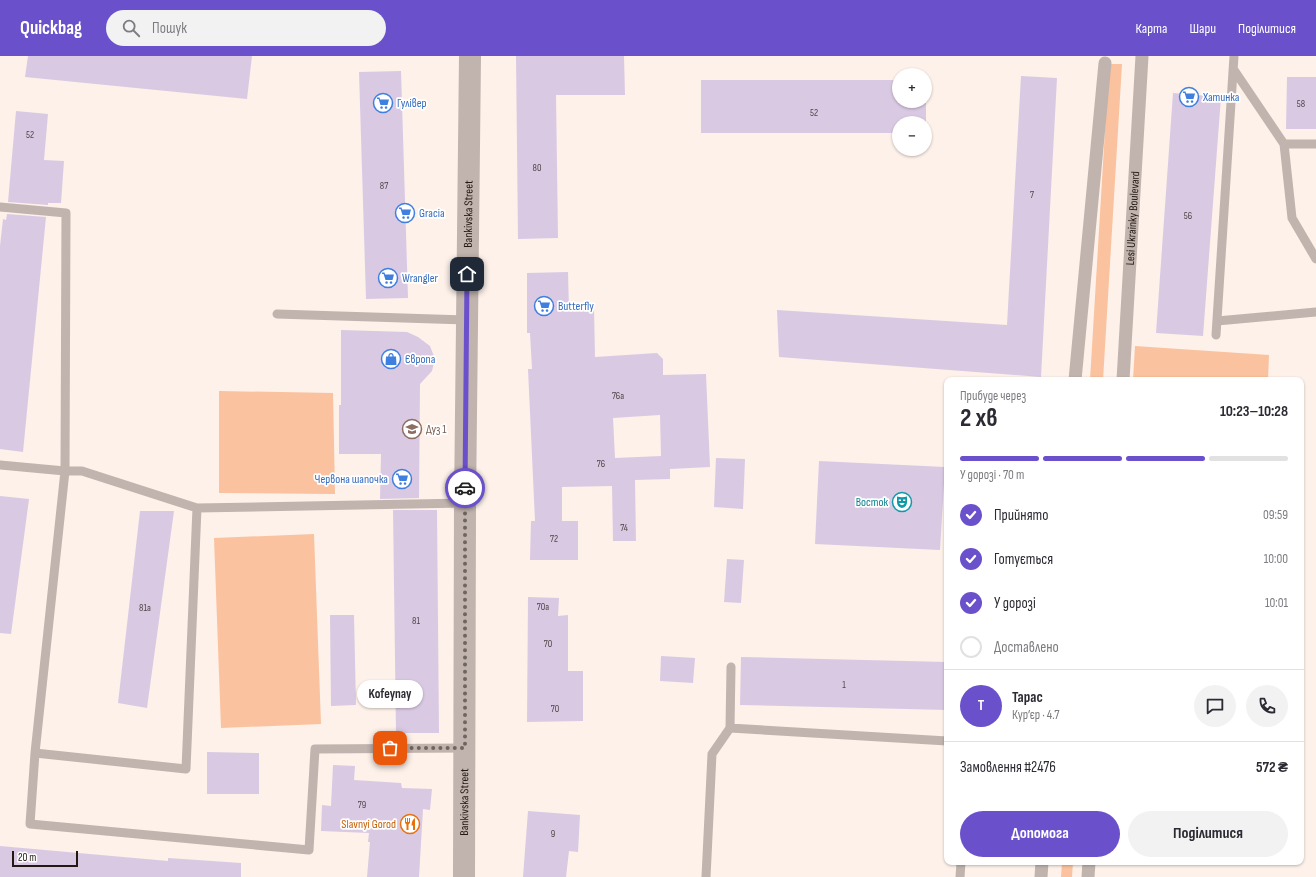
<!DOCTYPE html>
<html lang="uk">
<meta charset="utf-8">
<style>
body{margin:0;font-family:"Sofia Sans Condensed",sans-serif;background:#f2f2f3;color:#2b2b33;height:100vh;display:flex;flex-direction:column;font-size:15px;white-space:nowrap}
*{box-sizing:border-box;margin:0}
p{font-size:13px;color:#7c7c81}
.icon{flex:none;width:22px;height:22px;fill:none;stroke:currentColor;stroke-width:2;stroke-linecap:round;stroke-linejoin:round}
.map{position:relative;flex:1;overflow:hidden}
.sheet{position:absolute;left:944px;top:321px;width:360px;height:488px;display:flex;flex-direction:column;background:#fff;border-radius:8px;box-shadow:0 1px 3px #0004}
.sheet>*{flex:none}
.controls{position:absolute;left:892px;top:12px;display:grid;gap:8px}
.controls a{display:grid;place-items:center;width:40px;height:40px;border-radius:50%;background:#fff;box-shadow:0 1px 3px #0004;font-size:20px}
.scale{position:absolute;left:12px;bottom:10px;width:66px;box-sizing:border-box;padding-left:4px;border:2px solid #231913;border-top:0;font-size:11px;line-height:14px;white-space:nowrap;color:#231913;-webkit-text-stroke:3px #fff;paint-order:stroke}
.pin{position:absolute;display:grid;place-items:center;width:34px;height:34px;color:#fff;margin:-17px;border-radius:8px;box-shadow:0 2px 6px #0006}
.courier{position:absolute;display:grid;place-items:center;width:40px;height:40px;margin:-20px;border:3px solid #6a51cb;border-radius:50%;background:#fff;color:#222;box-shadow:0 1px 5px #0007}
.bubble{position:absolute;height:28px;border-radius:14px;background:#fff;box-shadow:0 1px 3px #0004;font-size:13px;font-weight:700;line-height:28px;text-align:center}
.overview em{font-style:normal;font-weight:700}
.overview div{display:flex;flex-direction:column-reverse}
.overview{display:flex;align-items:center;justify-content:space-between;height:68px;padding:0 16px}
h1{font-size:26px;font-weight:700;line-height:30px}
.bar{display:grid;grid-template-columns:repeat(4,1fr);gap:6px 4px;align-content:center;height:48px;padding:0 16px}
.bar i{height:5px;border-radius:3px;background:#e1e1e2}
.bar .on{background:#6a51cb}
.bar p{grid-column:span 4}
.line{display:flex;align-items:center;gap:10px;padding:0 16px;border-top:1px solid #e1e1e2}
.line div{flex:1}
.round{display:grid;place-items:center;flex:none;width:42px;height:42px;border-radius:21px;background:#f2f2f3}
ol{padding:0 16px;list-style:none}
li{display:flex;align-items:center;gap:12px;height:44px}
li p{margin-inline-start:auto}
li .icon{padding:4px;border-radius:50%;background:#6a51cb;color:#fff;stroke-width:4}
li:last-child{color:#7c7c81}
li i{width:22px;height:22px;border:2px solid #e1e1e2;border-radius:50%}
.primary-button{display:flex;gap:8px;margin-top:auto;padding:8px 16px}
.primary-button a{flex:1;height:46px;border-radius:24px;background:#6a51cb;color:#fff;font-size:16px;font-weight:700;line-height:46px;text-align:center}
.primary-button a+a{background:#f2f2f3;color:#2b2b33}
header{display:flex;align-items:center;gap:24px;box-sizing:border-box;height:56px;padding:0 20px;background:#6a51cb;color:#fff}
header strong{font-size:19px}
nav{display:flex;gap:22px;margin-inline-start:auto;font-size:14px}
.search{width:280px;height:36px;background:#f2f2f3;display:flex;align-items:center;gap:10px;box-sizing:border-box;padding:0 14px;border-radius:22px;color:#7c7c81;font-size:15px}
.map>svg:first-child{display:block}
</style>
<header>
<strong>Quickbag</strong>
<div class="search"><svg class="icon" aria-label="search" viewBox="0 0 24 24"><circle cx="10" cy="10" r="6"/><path d="M15 15l6 6"/></svg>Пошук</div>
<nav><a>Карта</a><a>Шари</a><a>Поділитися</a></nav>
</header>
<div class="map">
<svg width="1316" height="821" viewBox="0 0 1316 821">
<rect width="100%" height="100%" fill="#fdf1ea"/>
<path fill="#fac29e" d="M 1109,8 L 1122,8 L 1103,324 L 1090,324 Z
M 1135,290 L 1269,299 L 1268,324 L 1133,324 Z
M 219,335 L 333,337 L 335,438 L 219,437 Z
M 314,478 L 321,668 L 221,672 L 214,482 Z
M 1062,806 L 1073,806 L 1072,821 L 1061,821 Z"/>
<path fill="#dac9e3" fill-rule="evenodd" d="M 28,0 L 252,0 L 247,43 L 25,21 Z
M 516,0 L 624,0 L 625,39 L 556,39 L 558,182 L 518,183 Z
M 401,15 L 408,242 L 366,243 L 359,16 Z
M 1021,20 L 1057,22 L 1041,321 L 779,301 L 777,254 L 1007,269 Z
M 1287,21 L 1316,21 L 1316,73 L 1286,73 Z
M 701,24 L 899,24 L 899,45 L 925,45 L 925,24 L 926,24 L 926,77 L 925,67 L 899,67 L 899,77 L 701,77 Z
M 1173,37 L 1221,41 L 1203,280 L 1156,277 Z
M 16,55 L 48,58 L 44,104 L 64,105 L 61,147 L 48,147 L 48,149 L 8,146 Z
M 7,158 L 46,161 L 23,396 L 0,393 L 0,190 L 3,163 L 6,164 Z
M 568,216 L 569,254 L 594,253 L 595,301 L 657,297 L 663,303 L 663,319 L 706,318 L 710,411 L 670,413 L 670,423 L 635,424 L 636,485 L 613,485 L 612,430 L 562,431 L 562,465 L 578,465 L 578,504 L 530,504 L 531,465 L 535,465 L 528,313 L 532,313 L 530,277 L 527,277 L 527,217 ZM 660,359 L 661,400 L 615,402 L 613,362 Z
M 341,274 L 407,276 L 418,281 L 430,290 L 435,303 L 432,315 L 420,328 L 419,442 L 380,443 L 381,398 L 339,398 L 339,349 L 341,349 Z
M 716,402 L 745,403 L 743,453 L 714,451 Z
M 819,405 L 945,411 L 940,494 L 815,488 Z
M 0,440 L 29,443 L 11,578 L 0,577 Z
M 393,454 L 437,454 L 439,677 L 396,677 Z
M 140,455 L 174,455 L 147,652 L 118,647 Z
M 727,503 L 744,504 L 741,547 L 724,546 Z
M 528,541 L 559,542 L 558,560 L 568,559 L 568,615 L 583,615 L 583,665 L 527,666 Z
M 330,559 L 354,559 L 356,649 L 331,650 Z
M 661,600 L 695,602 L 693,627 L 660,625 Z
M 741,601 L 947,606 L 947,654 L 740,649 Z
M 207,696 L 259,697 L 259,738 L 207,738 Z
M 333,709 L 355,710 L 354,724 L 401,727 L 402,732 L 432,733 L 430,754 L 423,753 L 419,821 L 367,821 L 370,786 L 368,786 L 369,777 L 321,775 L 322,749 L 331,750 Z
M 528,755 L 580,759 L 578,796 L 569,795 L 566,821 L 523,821 Z
M 0,790 L 168,805 L 168,802 L 241,807 L 241,821 L 0,821 Z"/>
<g fill="none" stroke-linecap="round" stroke-linejoin="round">
<path stroke="#c1b3ae" stroke-width="9" d="M 1234,14 L 1284,88 L 1316,88
M 1284,88 L 1292,162 L 1316,203
M 0,151 L 66,157 L 65,415 L 35,697
M 277,258 L 466,264
M 1217,265 L 1316,256
M 1216,279 L 1234,0
M 0,409 L 65,415 L 82,415 L 197,452 L 186,713 L 35,697 L 30,768 L 309,794 L 315,693 L 465,692
M 197,452 L 465,447
M 730,672 L 947,685
M 706,821 L 712,698 L 730,672 L 731,611
M 960,821 L 961,806"/>
<g stroke="#c1b3ae" stroke-width="13">
<path d="M 1075,324 L 1105,7"/>
<path id="s1" d="M 1123,324 L 1142,0"/>
<path d="M 1041,821 L 1042,806"/>
<path d="M 1088,821 L 1089,806"/>
</g>
<path stroke="#c1b3ae" stroke-width="22" id="s2" d="M 464,821 L 465,447 L 470,0"/>
</g>
<g fill="none" stroke-linecap="round" stroke-linejoin="round">
<path stroke="#6f655e" stroke-width="4" stroke-dasharray="0 7.2" d="M 390,692 L 465,692 L 465,432"/>
<path stroke="#6a51cb" stroke-width="5" d="M 465,432 L 467,218"/>
</g>
<defs>
<symbol id="supermarket-ring" viewBox="-11 -11 22 22"><circle r="9.5" fill="#fff" stroke="#3f7fe0" stroke-width="1.5"/><path d="M-6-5.5h2.5l.6 2H6L4.5 2H-2.5L-4.4-4H-6ZM-1.5 3.2a1.3 1.3 0 1 0 .1 0ZM3 3.2a1.3 1.3 0 1 0 .1 0Z" fill="#3f7fe0"/></symbol>
<symbol id="shop-ring" viewBox="-11 -11 22 22"><circle r="9.5" fill="#fff" stroke="#3f7fe0" stroke-width="1.5"/><path d="M-5-2.5h2.3a2.7 3.5 0 0 1 5.4 0H5L5.5 6h-11ZM-1.5-2.5h3a1.5 2.3 0 0 0-3 0Z" fill="#3f7fe0"/></symbol>
<symbol id="school-ring" viewBox="-11 -11 22 22"><circle r="9.5" fill="#fff" stroke="#8d6e63" stroke-width="1.5"/><path d="M0-5L7-2L0 1L-7-2ZM-4 1L0 2.5L4 1V4Q0 6-4 4Z" fill="#8d6e63"/></symbol>
<symbol id="theatre-ring" viewBox="-11 -11 22 22"><circle r="9.5" fill="#fff" stroke="#0f9aa8" stroke-width="1.5"/><path d="M-5-5.5Q0-4 5-5.5V0Q5 5 0 6Q-5 5-5 0ZM-3.3-2.5H-1v1.5H-3.3ZM1-2.5H3.3v1.5H1ZM-2.8 1Q0 5.5 2.8 1Z" fill="#0f9aa8"/></symbol>
<symbol id="restaurant-ring" viewBox="-11 -11 22 22"><circle r="9.5" fill="#fff" stroke="#e8710a" stroke-width="1.5"/><path d="M-5-6h1v4h1v-4h1v4h1v-4h1v5L-1.5 .5V6h-2V.5L-5-1ZM5-6V6H3V1.5H1.5Q1.5-4 5-6Z" fill="#e8710a"/></symbol>
</defs>
<g fill-rule="evenodd">
<use href="#supermarket-ring" x="1178" y="30" width="22" height="22"/>
<use href="#supermarket-ring" x="372" y="36" width="22" height="22"/>
<use href="#supermarket-ring" x="394" y="146" width="22" height="22"/>
<use href="#supermarket-ring" x="377" y="211" width="22" height="22"/>
<use href="#supermarket-ring" x="533" y="239" width="22" height="22"/>
<use href="#shop-ring" x="380" y="292" width="22" height="22"/>
<use href="#school-ring" x="401" y="362" width="22" height="22"/>
<use href="#supermarket-ring" x="391" y="412" width="22" height="22"/>
<use href="#theatre-ring" x="891" y="435" width="22" height="22"/>
<use href="#restaurant-ring" x="399" y="757" width="22" height="22"/>
</g>
<g text-anchor="middle" stroke-width="3.5" stroke-linejoin="round" paint-order="stroke">
<g font-size="10" fill="#514547">
<text x="1301" y="51">58</text>
<text x="814" y="60">52</text>
<text x="30" y="82">52</text>
<text x="537" y="115">80</text>
<text x="384" y="133">87</text>
<text x="1032" y="142">7</text>
<text x="1188" y="163">56</text>
<text x="618" y="343">76а</text>
<text x="601" y="411">76</text>
<text x="624" y="475">74</text>
<text x="554" y="486">72</text>
<text x="543" y="554">70а</text>
<text x="145" y="555">81а</text>
<text x="416" y="568">81</text>
<text x="548" y="591">70</text>
<text x="844" y="632">1</text>
<text x="555" y="656">70</text>
<text x="362" y="752">79</text>
<text x="553" y="781">9</text>
</g>
<g font-size="12" fill="#366cbe" stroke="#fff" text-anchor="start">
<text x="1203" y="45">Хатинка</text>
<text x="397" y="51">Гулівер</text>
<text x="419" y="161">Gracia</text>
<text x="402" y="226">Wrangler</text>
<text x="558" y="254">Butterfly</text>
<text x="405" y="307">Європа</text>
<text x="388" y="427" text-anchor="end">Червона шапочка</text>
</g>
<g font-size="12" fill="#231913" stroke="#fff">
<text dy="4" stroke="none"><textPath href="#s2" startOffset="663">Bankivska Street</textPath></text>
<text dy="4" stroke="none"><textPath href="#s1" startOffset="162">Lesi Ukrainky Boulevard</textPath></text>
<text dy="4" stroke="none"><textPath href="#s2" startOffset="75">Bankivska Street</textPath></text>
</g>
<g font-size="12" fill="#785e54" stroke="#fff" text-anchor="start">
<text x="426" y="377">Дуз 1</text>
</g>
<g font-size="12" fill="#0d838f" stroke="#fff" text-anchor="end">
<text x="888" y="450">Восток</text>
</g>
<g font-size="12" fill="#c56008" stroke="#fff" text-anchor="end">
<text x="396" y="772">Slavnyi Gorod</text>
</g>
</g>
</svg>
<div class="controls">
<a>+</a>
<a>−</a>
</div>
<div class="scale">20 m</div>
<div class="pin" style="left:390px;top:692px;background:#ea580c"><svg class="icon" aria-label="bag" viewBox="0 0 24 24"><path d="M5 8h14l-1 12H6zM9 8a3 3 0 0 1 6 0"/></svg></div>
<div class="pin" style="left:467px;top:218px;background:#1f2937"><svg class="icon" aria-label="home" viewBox="0 0 24 24"><path d="M3 11l9-7 9 7M6 9v11h12V9"/></svg></div>
<div class="courier" style="left:465px;top:432px"><svg class="icon" aria-label="car" viewBox="0 0 24 24"><path d="M5 17H2v-5l4-1 3-4h7l3 4 3 1v5h-3M9 17h6M6 11h13"/><circle cx="7" cy="17" r="2"/><circle cx="17" cy="17" r="2"/></svg></div>
<div class="bubble" style="left:357px;top:624px;width:66px">Kofeynay</div>
<section class="sheet">
<div class="overview"><div><h1>2 хв</h1><p>Прибуде через</p></div><em>10:23–10:28</em></div>
<div class="bar"><i class="on"></i><i class="on"></i><i class="on"></i><i></i><p>У дорозі · 70 m</p></div>
<ol>
<li><svg class="icon" aria-label="check" viewBox="0 0 24 24"><path d="M5 12l5 5 9-10"/></svg>Прийнято<p>09:59</p></li>
<li><svg class="icon" aria-label="check" viewBox="0 0 24 24"><path d="M5 12l5 5 9-10"/></svg>Готується<p>10:00</p></li>
<li><svg class="icon" aria-label="check" viewBox="0 0 24 24"><path d="M5 12l5 5 9-10"/></svg>У дорозі<p>10:01</p></li>
<li><i></i>Доставлено</li>
</ol>
<div class="line" style="height:72px"><b class="round" style="background:#6a51cb;color:#fff">Т</b><div><b>Тарас</b><p>Кур’єр · 4.7</p></div><a class="round"><svg class="icon" aria-label="chat" viewBox="0 0 24 24"><path d="M4 5h16v11H9l-5 4z"/></svg></a><a class="round"><svg class="icon" aria-label="phone" viewBox="0 0 24 24"><path d="M5 4h4l2 5-3 2q2 4 5 5l2-3 5 2v4C11 20 4 13 5 4z"/></svg></a></div>
<div class="line" style="height:52px"><div>Замовлення #2476</div><b>572 ₴</b></div>
<div class="primary-button"><a>Допомога</a><a>Поділитися</a></div>
</section>
</div>
